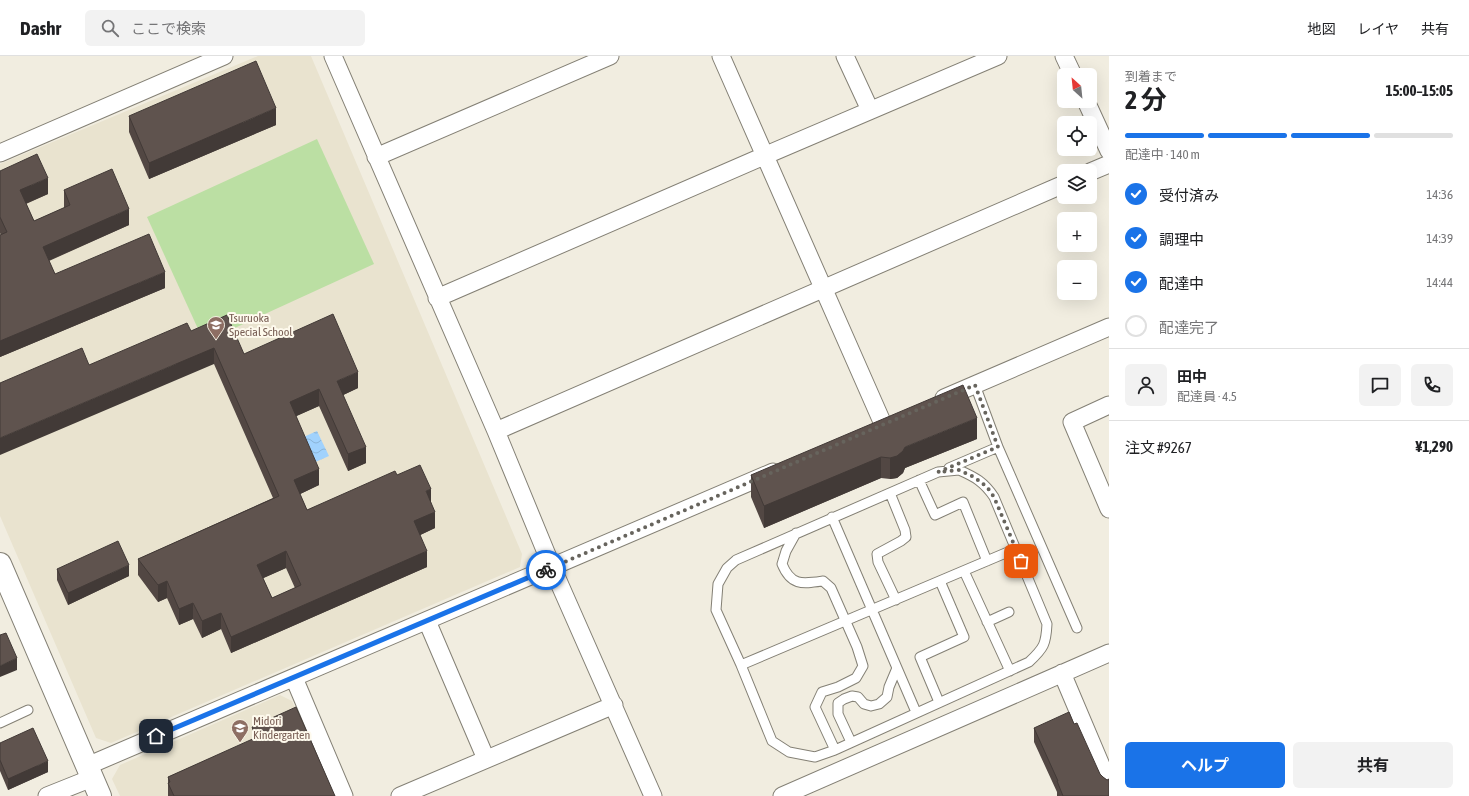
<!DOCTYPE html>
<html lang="ja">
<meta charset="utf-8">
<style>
body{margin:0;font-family:"Asap Condensed","Noto Sans JP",sans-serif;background:#f2f2f2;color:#202124;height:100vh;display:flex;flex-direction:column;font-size:15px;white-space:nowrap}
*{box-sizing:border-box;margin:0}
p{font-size:13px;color:#757577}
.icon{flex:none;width:22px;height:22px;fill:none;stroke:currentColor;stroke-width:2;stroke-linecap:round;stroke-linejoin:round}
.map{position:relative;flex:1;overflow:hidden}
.side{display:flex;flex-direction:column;background:#fff;width:360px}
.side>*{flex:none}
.needle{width:26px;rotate:333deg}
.buttons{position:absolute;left:1057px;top:12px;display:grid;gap:8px}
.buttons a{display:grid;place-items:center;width:40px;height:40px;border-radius:6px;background:#fff;box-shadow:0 4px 16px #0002;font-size:20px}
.pin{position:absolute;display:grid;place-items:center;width:34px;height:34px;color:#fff;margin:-17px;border-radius:8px;box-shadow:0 2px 6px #0006}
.courier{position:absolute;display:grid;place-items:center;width:40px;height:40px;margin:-20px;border:3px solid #1a73e8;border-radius:50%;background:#fff;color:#222;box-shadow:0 1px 5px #0007}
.headline em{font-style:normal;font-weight:700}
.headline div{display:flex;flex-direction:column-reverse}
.headline{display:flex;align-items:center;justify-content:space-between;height:68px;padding:0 16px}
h1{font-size:26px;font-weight:700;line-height:30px}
.bar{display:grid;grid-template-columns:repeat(4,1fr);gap:6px 4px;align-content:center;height:48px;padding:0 16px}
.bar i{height:5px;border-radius:3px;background:#e0e0e0}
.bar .on{background:#1a73e8}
.bar p{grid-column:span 4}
.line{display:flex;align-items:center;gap:10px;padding:0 16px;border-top:1px solid #e0e0e0}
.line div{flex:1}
.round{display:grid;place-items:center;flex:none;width:42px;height:42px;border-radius:6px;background:#f2f2f2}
ol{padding:0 16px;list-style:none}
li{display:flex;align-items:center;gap:12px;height:44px}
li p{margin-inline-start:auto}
li .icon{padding:4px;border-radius:50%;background:#1a73e8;color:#fff;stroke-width:4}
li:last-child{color:#757577}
li i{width:22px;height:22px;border:2px solid #e0e0e0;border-radius:50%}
.primary-button{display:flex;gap:8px;margin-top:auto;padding:8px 16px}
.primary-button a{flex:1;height:46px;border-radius:6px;background:#1a73e8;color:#fff;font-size:16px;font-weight:700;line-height:46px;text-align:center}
.primary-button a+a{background:#f2f2f2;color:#202124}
header{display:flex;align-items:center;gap:24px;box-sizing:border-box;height:56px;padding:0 20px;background:#fff;border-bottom:1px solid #e0e0e0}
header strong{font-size:19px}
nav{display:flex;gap:22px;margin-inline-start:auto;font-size:14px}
.search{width:280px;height:36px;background:#f2f2f2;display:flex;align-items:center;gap:10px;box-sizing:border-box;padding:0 14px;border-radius:6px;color:#757577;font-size:15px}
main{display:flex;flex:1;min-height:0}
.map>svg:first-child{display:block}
</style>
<header>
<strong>Dashr</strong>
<div class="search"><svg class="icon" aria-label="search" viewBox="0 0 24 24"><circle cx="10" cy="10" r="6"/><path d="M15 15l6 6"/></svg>ここで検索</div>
<nav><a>地図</a><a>レイヤ</a><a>共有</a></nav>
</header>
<main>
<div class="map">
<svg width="1109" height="740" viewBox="0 0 1109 740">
<defs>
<pattern id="water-waves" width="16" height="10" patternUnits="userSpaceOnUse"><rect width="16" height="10" fill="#a1d2fd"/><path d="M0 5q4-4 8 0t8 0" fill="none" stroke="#8ab4d8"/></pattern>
</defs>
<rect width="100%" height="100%" fill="#f1ede0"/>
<path fill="#e9e3cf" d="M 258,0 L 311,0 L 522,498 L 520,511 L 111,687 L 96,682 L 0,460 L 0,108 Z
M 280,639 L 292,645 L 333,740 L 120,740 L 112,723 L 120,709 Z"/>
<path fill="#bbdfa3" d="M 317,83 L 374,208 L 204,286 L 147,161 Z"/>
<path fill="url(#water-waves)" d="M 317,375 L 329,400 L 311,408 L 299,383 Z"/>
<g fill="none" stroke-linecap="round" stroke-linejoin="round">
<defs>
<path id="service" d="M 975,329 L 998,391
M 949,412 L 998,391 L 1077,572
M 959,414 C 975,421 984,426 994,441 L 1047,568 C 1046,588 1044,592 1029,606 L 835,694 L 815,701 L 789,696 L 772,685 L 741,609 L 716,554 L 718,528 L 727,512 L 736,504 L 938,416 Z
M 919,424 L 935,459 L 963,446 L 987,505
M 890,437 L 905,474 L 906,481 L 901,485 L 877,498 L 878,506 L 896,544
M 832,461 L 916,656
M 796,477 L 786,495 L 782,508 C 791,530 802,528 823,525 L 831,532 L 857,591 L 863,610 L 856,622 L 838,631 L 822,636 L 815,651 L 835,694
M 964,515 L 1010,615
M 987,566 L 1009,556
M 741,609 L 1015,493
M 939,646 L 920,601 L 964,581 L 940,525
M 0,667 L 28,654
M 851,686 L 838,658 L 838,647 L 844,643 L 852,640 L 858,641 L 864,648 L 871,650 L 879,648 L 887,641 L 889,631 L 897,612"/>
<path id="minor" d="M 333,0 L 496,375 L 552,511 L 653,740
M 721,0 L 883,368
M 845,0 L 870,54
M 1064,0 L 1073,19
M 1086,45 L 1109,95
M 0,97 L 224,0
M 376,101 L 610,0
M 1090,116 L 1109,108
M 437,242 L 764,100 L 998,0
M 944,342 L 1109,271
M 1109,349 L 1072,366 L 1109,453
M 496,375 L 1064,128
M 427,565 L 486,703
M 1062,617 L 1109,728
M 294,622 L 344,740
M 87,710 L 773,416
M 47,740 L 92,722
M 400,740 L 614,649
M 782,740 L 1109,597"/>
<path id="tertiary" d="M 0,508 L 100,740"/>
</defs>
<use href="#service" stroke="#848075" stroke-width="11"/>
<use href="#minor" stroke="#848075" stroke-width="19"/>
<use href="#tertiary" stroke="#848075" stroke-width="24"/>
<use href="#service" stroke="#fff" stroke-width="9"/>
<use href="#minor" stroke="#fff" stroke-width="17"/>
<use href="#tertiary" stroke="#fff" stroke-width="22"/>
</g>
<path fill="#524743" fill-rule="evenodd" d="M 129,60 L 276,69 L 149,123 L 129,76 Z
M 0,115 L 48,138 L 26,148 L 34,165 L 64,152 L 64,134 L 129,169 L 49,205 L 55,218 L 165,232 L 0,301 L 1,179 L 0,177 Z
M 191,275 L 244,298 L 358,332 L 343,339 L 366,407 L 348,415 L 319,350 L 296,360 L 319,429 L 300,438 L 307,454 L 397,419 L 431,446 L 435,472 L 420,479 L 427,511 L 231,597 L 221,573 L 202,582 L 193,563 L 179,569 L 167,542 L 158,546 L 138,519 L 138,503 L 273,442 L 214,308 L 89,309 ZM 286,512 L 295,532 L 272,542 L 263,522 Z
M 977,383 L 905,412 L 903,417 L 897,422 L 890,423 L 881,422 L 764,472 L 751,441 L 751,419 Z
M 57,513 L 129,520 L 68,549 L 57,524 Z
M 1074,668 L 1100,718 L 1103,721 L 1107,724 L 1109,740 L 1057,740 L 1057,736 L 1034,686 L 1034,672 Z
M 252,671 L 335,740 L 168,740 L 168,721 L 252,684 Z
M 0,687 L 48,716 L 8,734 L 0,715 Z"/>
<path fill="#423a37" d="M 276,52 L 276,69 L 149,123 L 149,107 Z
M 48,122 L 48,138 L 20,150 L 20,134 Z
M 129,153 L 129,169 L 43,207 L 43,191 Z
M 165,216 L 165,232 L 0,301 L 0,285 Z
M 214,292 L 214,308 L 0,399 L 0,382 Z
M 358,316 L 358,332 L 337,342 L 337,325 Z
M 319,333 L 319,350 L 290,363 L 290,346 Z
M 977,362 L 977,383 L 905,412 L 903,417 L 897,422 L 890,423 L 890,402 L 905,391 Z
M 366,391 L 366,407 L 348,415 L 348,398 Z
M 881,401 L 881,422 L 764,472 L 764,450 Z
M 319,413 L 319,429 L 294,441 L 294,424 Z
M 431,433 L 431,450 L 426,435 Z
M 435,456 L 435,472 L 414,482 L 414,465 Z
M 286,495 L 286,512 L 257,525 L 257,509 Z
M 427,495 L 427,511 L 231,597 L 231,581 Z
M 129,509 L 129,520 L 68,549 L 68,537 Z
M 167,525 L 167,542 L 158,546 L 158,529 Z
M 193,547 L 193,563 L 179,569 L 179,553 Z
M 221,557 L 221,573 L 202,582 L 202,565 Z
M 17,602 L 17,614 L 0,621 L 0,610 Z
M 48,705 L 48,716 L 8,734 L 8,723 Z"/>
<path fill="#5f534e" stroke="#423a37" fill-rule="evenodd" d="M 256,5 L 276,52 L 149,107 L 129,60 Z
M 37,98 L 48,122 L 20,134 L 34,165 L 70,149 L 64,134 L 112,113 L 129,153 L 43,191 L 55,218 L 149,178 L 165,216 L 0,285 L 0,179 L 7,176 L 0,161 L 0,115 Z
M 333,258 L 358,316 L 337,325 L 366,391 L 348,398 L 319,333 L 290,346 L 319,413 L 294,424 L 307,454 L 395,415 L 397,419 L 420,409 L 431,433 L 426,435 L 435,456 L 414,465 L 427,495 L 231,581 L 221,557 L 202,565 L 193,547 L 179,553 L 167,525 L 158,529 L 138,503 L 279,440 L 214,292 L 0,382 L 0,327 L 82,292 L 89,309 L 187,267 L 191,275 L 227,259 L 244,298 ZM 286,495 L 301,529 L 272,542 L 257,509 Z
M 963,329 L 977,362 L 905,391 L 903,395 L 897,400 L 890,402 L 881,401 L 764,450 L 751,419 Z
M 118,485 L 129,509 L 68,537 L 57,513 Z
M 6,577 L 17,602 L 0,610 L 0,579 Z
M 296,651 L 335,740 L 174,740 L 168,727 L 170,726 L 168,721 L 257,681 L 252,671 Z
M 1069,656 L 1074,668 L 1077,667 L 1100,718 L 1103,721 L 1107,724 L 1109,723 L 1109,740 L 1063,740 L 1057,725 L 1058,725 L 1034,672 Z
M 33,672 L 48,705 L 8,723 L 0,704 L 0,687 Z"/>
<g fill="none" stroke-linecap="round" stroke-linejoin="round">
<path stroke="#67645d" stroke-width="4" stroke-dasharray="0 7.2" d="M 546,514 L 975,329 L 998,391 L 938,416 L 959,414 L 974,421 L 987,431 L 994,441 L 1021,505"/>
<path stroke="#1a73e8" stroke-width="5" d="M 156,680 L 546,514"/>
</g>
<defs>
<symbol id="school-pin" viewBox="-11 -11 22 30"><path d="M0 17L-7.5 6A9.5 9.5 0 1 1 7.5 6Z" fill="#8d6e63" stroke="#fefaed"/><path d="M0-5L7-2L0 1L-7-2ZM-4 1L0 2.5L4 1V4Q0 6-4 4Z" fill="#fff"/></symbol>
</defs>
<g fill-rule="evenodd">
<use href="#school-pin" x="206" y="259" width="20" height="27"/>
<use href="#school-pin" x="230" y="662" width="20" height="27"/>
</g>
<g text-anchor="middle" stroke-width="4" stroke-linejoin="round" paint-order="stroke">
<g font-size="12" fill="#785e54" stroke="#fefaed" text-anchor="start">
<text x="229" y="266">Tsuruoka<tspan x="229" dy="14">Special School</tspan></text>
<text x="253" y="669">Midori<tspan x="253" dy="14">Kindergarten</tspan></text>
</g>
</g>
</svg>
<div class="buttons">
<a><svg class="needle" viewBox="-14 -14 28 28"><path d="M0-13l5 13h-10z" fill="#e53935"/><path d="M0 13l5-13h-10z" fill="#757577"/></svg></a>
<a><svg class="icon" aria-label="locate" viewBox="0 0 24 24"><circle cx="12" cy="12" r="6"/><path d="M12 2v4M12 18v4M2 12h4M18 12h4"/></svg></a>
<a><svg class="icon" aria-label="layers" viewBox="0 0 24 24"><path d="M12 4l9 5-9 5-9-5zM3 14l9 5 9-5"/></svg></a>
<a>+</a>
<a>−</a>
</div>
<div class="pin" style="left:1021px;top:505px;background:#ea580c"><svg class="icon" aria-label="bag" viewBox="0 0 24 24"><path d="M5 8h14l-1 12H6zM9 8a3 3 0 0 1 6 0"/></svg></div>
<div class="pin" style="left:156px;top:680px;background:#1f2937"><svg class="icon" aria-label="home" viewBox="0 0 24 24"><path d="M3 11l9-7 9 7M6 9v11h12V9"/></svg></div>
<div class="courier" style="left:546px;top:514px"><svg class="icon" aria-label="bike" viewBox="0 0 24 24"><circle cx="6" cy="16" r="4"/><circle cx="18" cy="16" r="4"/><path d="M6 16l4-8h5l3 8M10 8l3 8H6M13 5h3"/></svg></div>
</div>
<section class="side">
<div class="headline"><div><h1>2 分</h1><p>到着まで</p></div><em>15:00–15:05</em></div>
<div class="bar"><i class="on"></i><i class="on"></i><i class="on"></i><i></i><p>配達中 · 140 m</p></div>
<ol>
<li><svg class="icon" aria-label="check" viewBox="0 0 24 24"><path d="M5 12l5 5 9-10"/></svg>受付済み<p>14:36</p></li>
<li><svg class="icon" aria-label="check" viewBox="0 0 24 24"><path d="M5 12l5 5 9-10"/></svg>調理中<p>14:39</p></li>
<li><svg class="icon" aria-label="check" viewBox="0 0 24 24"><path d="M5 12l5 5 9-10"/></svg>配達中<p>14:44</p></li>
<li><i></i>配達完了</li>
</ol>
<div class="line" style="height:72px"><a class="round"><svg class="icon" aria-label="person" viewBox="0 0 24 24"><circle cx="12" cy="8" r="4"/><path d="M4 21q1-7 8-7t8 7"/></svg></a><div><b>田中</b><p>配達員 · 4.5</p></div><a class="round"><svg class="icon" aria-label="chat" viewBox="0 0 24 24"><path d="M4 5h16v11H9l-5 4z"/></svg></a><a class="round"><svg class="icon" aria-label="phone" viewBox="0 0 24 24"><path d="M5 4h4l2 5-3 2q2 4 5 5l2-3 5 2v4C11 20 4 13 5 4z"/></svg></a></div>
<div class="line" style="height:52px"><div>注文 #9267</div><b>¥1,290</b></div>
<div class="primary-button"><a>ヘルプ</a><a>共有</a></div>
</section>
</main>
